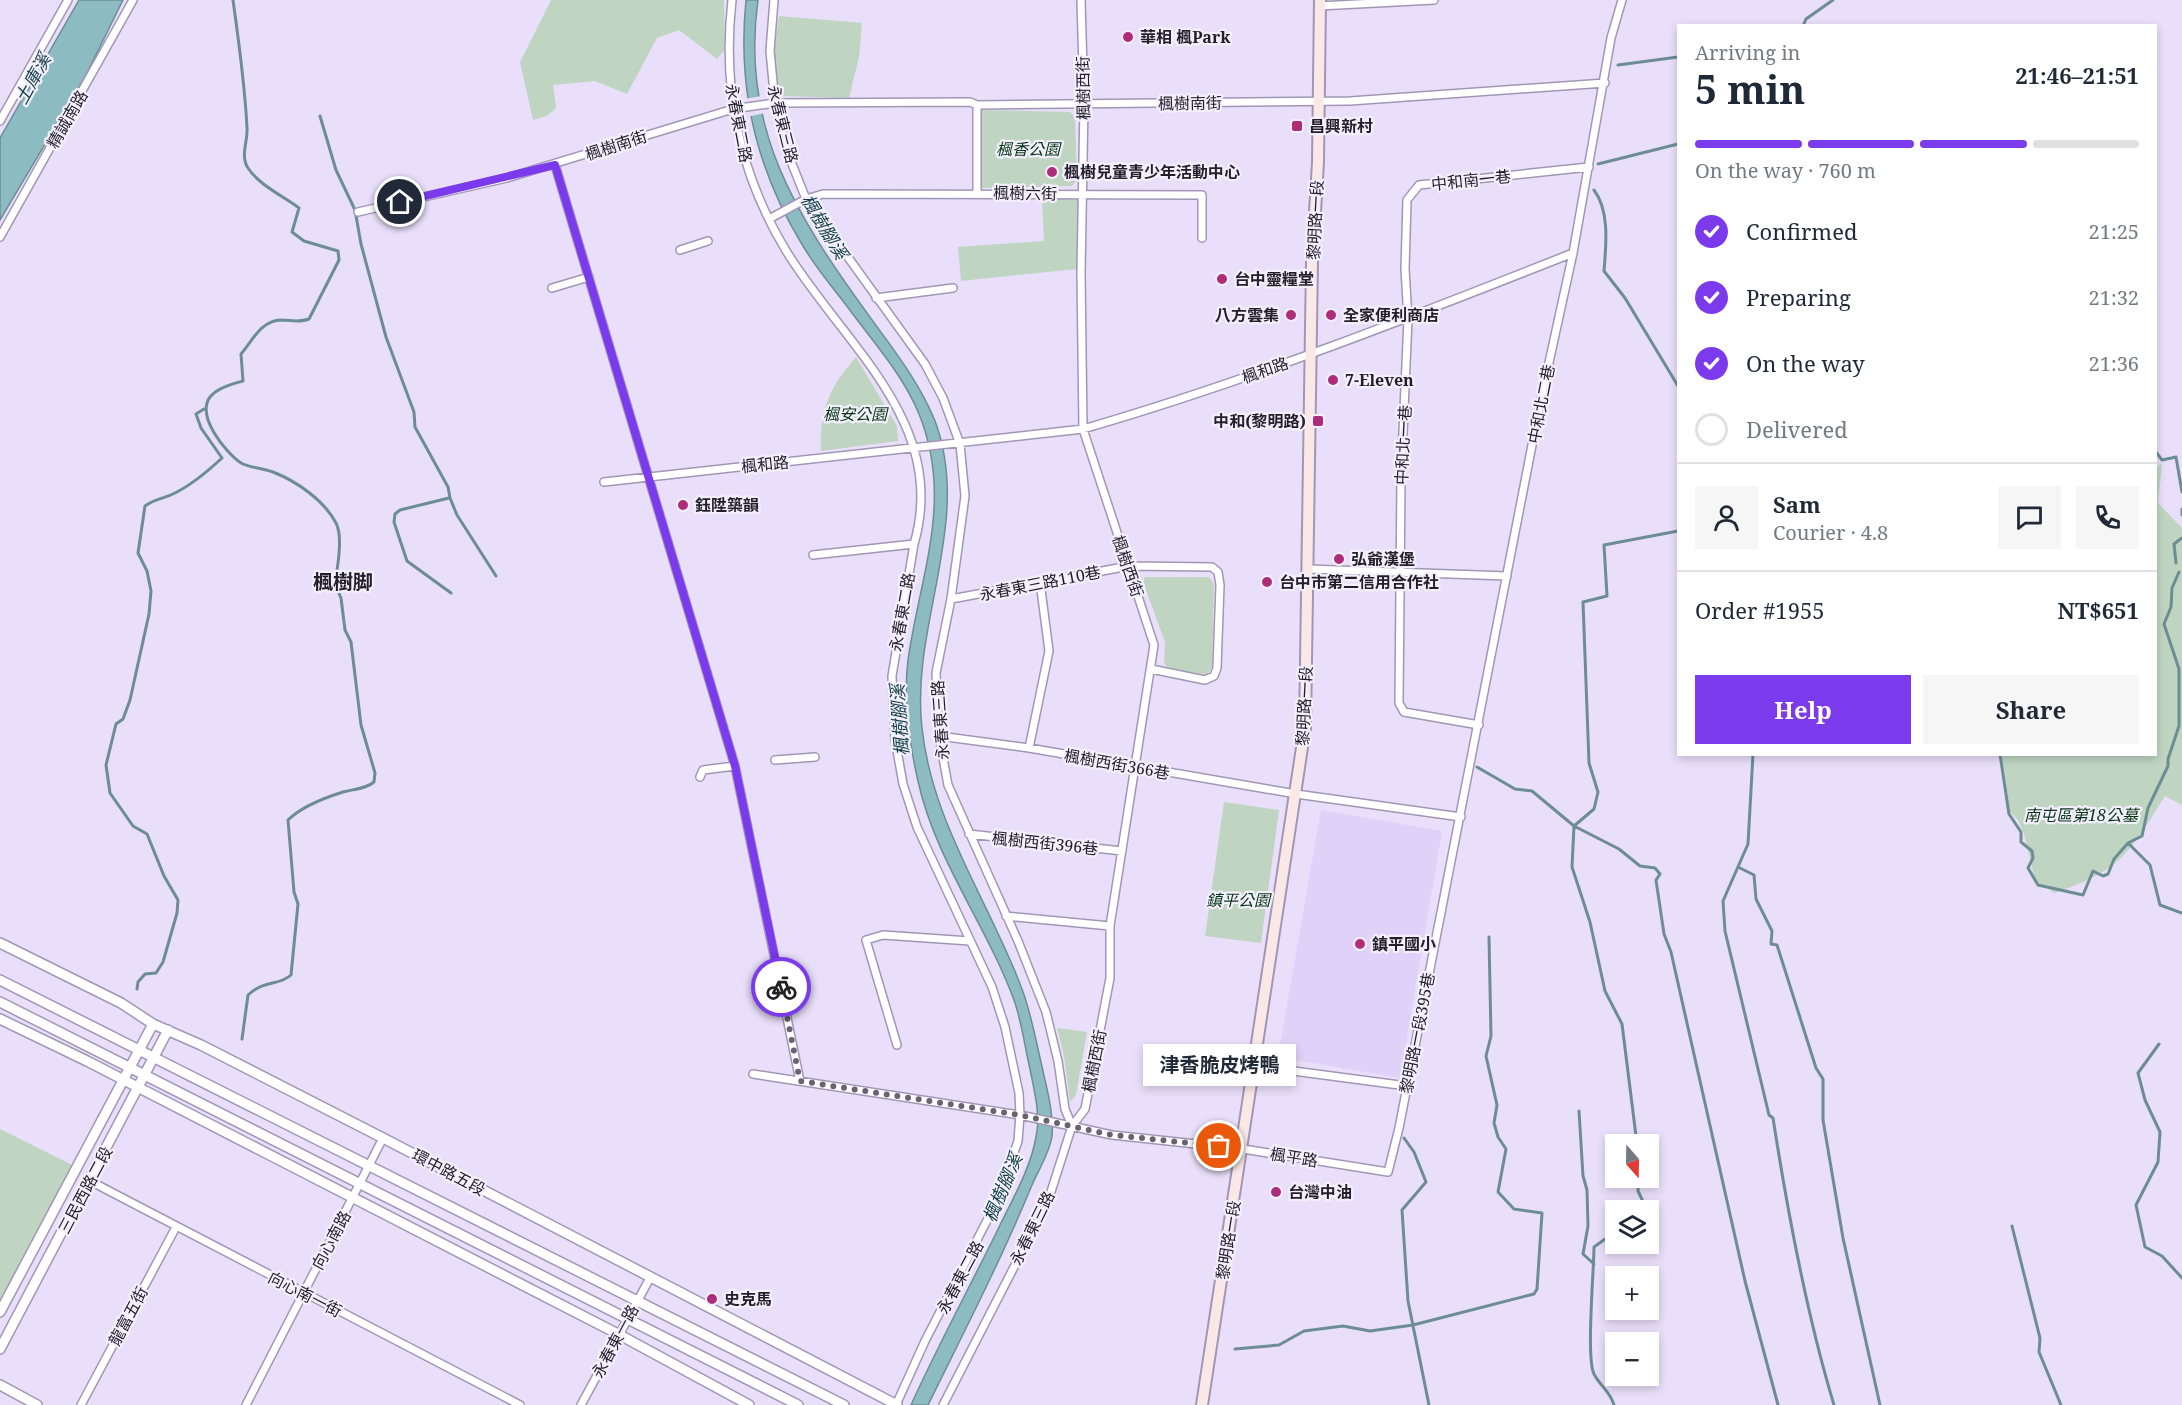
<!DOCTYPE html>
<meta charset="utf-8">
<style>
body{margin:0;font-family:"Noto Serif","Noto Sans TC",serif;background:#f6f6f7;color:#1f2937;height:100vh;display:flex;flex-direction:column;font-size:22px;white-space:nowrap}
*{box-sizing:border-box;margin:0}
p{font-size:20px;color:#747a83}
.icon{flex:none;width:33px;height:33px;fill:none;stroke:currentColor;stroke-width:2;stroke-linecap:round;stroke-linejoin:round}
.map{position:relative;flex:1;overflow:hidden}
.drawer{position:absolute;left:1677px;top:24px;width:480px;height:732px;display:flex;flex-direction:column;background:#fff;border-radius:0px;box-shadow:0 3px 9px #0003}
.drawer>*{flex:none}
.needle{width:39px;rotate:160deg}
.controls{position:absolute;left:1605px;top:1134px;display:grid;gap:12px}
.controls a{display:grid;place-items:center;width:54px;height:54px;border-radius:0px;background:#fff;box-shadow:0 3px 9px #0003;font-size:30px}
.pin{position:absolute;display:grid;place-items:center;width:51px;height:51px;color:#fff;margin:-26px;border:3px solid #fff;border-radius:50%;box-shadow:0 2px 6px #0007}
.courier{position:absolute;display:grid;place-items:center;width:60px;height:60px;margin:-30px;border:4px solid #7c3aed;border-radius:50%;background:#fff;color:#222;box-shadow:0 2px 8px #0007}
.bubble{position:absolute;height:42px;border-radius:0px;background:#fff;box-shadow:0 3px 9px #0003;font-size:20px;font-weight:700;line-height:42px;text-align:center}
.headline em{font-style:normal;font-weight:700}
.headline div{display:flex;flex-direction:column-reverse}
.headline{display:flex;align-items:center;justify-content:space-between;height:102px;padding:0 18px}
h1{font-size:39px;font-weight:700;line-height:45px}
.bar{display:grid;grid-template-columns:repeat(4,1fr);gap:9px 6px;align-content:center;height:72px;padding:0 18px}
.bar i{height:8px;border-radius:4px;background:#e0e1e3}
.bar .on{background:#7c3aed}
.bar p{grid-column:span 4}
.line{display:flex;align-items:center;gap:15px;padding:0 18px;border-top:2px solid #e0e1e3}
.line div{flex:1}
.round{display:grid;place-items:center;flex:none;width:63px;height:63px;border-radius:0px;background:#f6f6f7}
ol{padding:0 18px;list-style:none}
li{display:flex;align-items:center;gap:18px;height:66px}
li p{margin-inline-start:auto}
li .icon{padding:6px;border-radius:50%;background:#7c3aed;color:#fff;stroke-width:4}
li:last-child{color:#747a83}
li i{width:33px;height:33px;border:3px solid #e0e1e3;border-radius:50%}
.primary-button{display:flex;gap:12px;margin-top:auto;padding:12px 18px}
.primary-button a{flex:1;height:69px;border-radius:0px;background:#7c3aed;color:#fff;font-size:24px;font-weight:700;line-height:69px;text-align:center}
.primary-button a+a{background:#f6f6f7;color:#1f2937}
.map>svg:first-child{display:block}
</style>
<div class="map">
<svg width="2182" height="1405" viewBox="0 0 2182 1405">
<rect width="100%" height="100%" fill="#e9dffa"/>
<path fill="#e0d1f9" d="M 1321,810 L 1442,831 L 1400,1078 L 1278,1057 Z"/>
<path fill="#bfd5c2" d="M 551,0 L 724,0 L 725,50 L 717,59 L 679,30 L 657,38 L 627,94 L 595,81 L 553,85 L 556,108 L 547,116 L 533,120 L 520,62 Z
M 779,16 L 862,23 L 859,57 L 849,98 L 778,96 L 774,48 Z
M 982,110 L 1070,112 L 1075,117 L 1077,180 L 1072,186 L 980,188 Z
M 1042,198 L 1078,200 L 1080,261 L 1077,269 L 961,281 L 958,247 L 1044,241 Z
M 856,357 L 897,426 L 898,441 L 821,451 C 819,411 830,386 856,357 Z
M 2162,463 L 2158,503 L 2182,528 L 2182,805 L 2165,796 C 2130,852 2120,872 2054,893 L 2035,880 L 2024,834 L 2018,820 L 2010,812 L 2002,755 L 2156,754 L 2156,468 Z
M 1145,577 L 1209,577 L 1214,584 L 1212,666 L 1208,675 L 1167,668 L 1164,662 L 1165,642 L 1143,582 Z
M 1224,802 L 1279,810 L 1261,943 L 1205,936 Z
M 1057,1028 L 1087,1032 L 1076,1095 L 1070,1102 L 1064,1056 Z
M 0,1129 L 72,1165 L 0,1300 Z"/>
<path fill="#8cbcc1" stroke="#6c8d94" stroke-width="1.5" d="M 79,0 L 123,0 L 85,77 L 0,220 L 0,138 Z
M 746,0 L 758,0 C 740,127 796,215 867,313 C 892,348 919,381 935,421 C 973,523 910,625 922,728 C 932,823 989,901 1022,989 C 1031,1013 1035,1037 1041,1062 C 1046,1086 1054,1112 1052,1136 C 1050,1152 1038,1171 1032,1185 C 1001,1260 964,1332 928,1405 L 911,1405 C 939,1343 972,1283 1002,1221 C 1015,1195 1031,1166 1036,1137 C 1041,1116 1034,1090 1030,1069 C 1025,1048 1022,1024 1015,1003 C 988,927 935,860 918,781 C 909,742 903,700 908,660 C 920,575 954,500 919,414 C 904,377 876,345 852,313 C 836,291 817,270 803,246 C 756,170 737,89 746,0 Z"/>
<path fill="#e9dffa" d="M 762,96 L 765,113 L 746,117 L 743,99 Z"/>
<g fill="none" stroke-linecap="round" stroke-linejoin="round">
<path stroke="#6c8d94" stroke-width="3" d="M 233,0 C 239,43 245,85 247,128 C 248,141 240,156 248,168 C 259,185 283,196 299,208 L 292,232 L 304,241 L 338,251 L 339,260 L 309,319 C 299,323 291,320 280,320 C 261,321 252,341 241,354 L 243,381 C 232,384 217,388 210,397 C 196,416 225,452 241,463 C 250,468 263,468 273,472 C 296,481 324,500 336,523 C 343,536 338,569 334,582 L 341,598 L 345,630 L 351,642 L 361,725 L 375,773 L 374,782 C 366,789 354,789 343,792 C 324,798 302,806 288,820 L 294,892 L 298,904 L 291,975 C 279,986 266,979 248,995 L 242,1039
M 1803,26 L 1806,19 L 1833,0
M 1618,65 L 1678,57
M 320,116 L 336,170 L 355,210 L 361,244 L 386,337 L 414,412 L 415,427 L 448,487 L 450,498 L 457,515 L 496,576
M 1598,164 L 1678,144
M 1594,190 C 1610,211 1606,246 1604,271 L 1625,298 L 1678,386
M 2156,452 L 2162,460 L 2176,457 L 2182,492
M 449,498 L 400,510 L 395,514 L 394,522 L 407,561 L 451,593
M 2182,509 L 2182,515
M 2176,563 L 2174,544 L 2182,538
M 2179,572 L 2172,588 L 2171,607 L 2164,624 L 2179,669 L 2179,726 L 2168,759 L 2168,766 L 2148,808 L 2142,836 L 2128,843 L 2150,865 L 2160,905 L 2182,913
M 1753,754 L 1748,844 L 1723,901 L 1725,931 L 1769,1115 L 1773,1118 C 1788,1215 1806,1312 1834,1405
M 2000,754 L 2009,814 L 2021,832 L 2021,842 L 2032,851 L 2033,858 L 2028,868 L 2038,885 L 2083,895 L 2093,871 L 2103,876 L 2108,874 L 2114,859 L 2128,843
M 1477,767 L 1515,789 L 1532,791 L 1574,826 L 1619,849 L 1640,866 L 1655,868 L 1660,874 L 1656,880 L 1664,934 L 1671,952 L 1745,1281 L 1778,1405
M 1738,867 L 1754,875 L 1756,899 L 1772,931 L 1771,944 L 1777,945 L 1816,1068 L 1823,1079 L 1823,1120 L 1843,1238 L 1880,1405
M 137,989 L 138,982 L 145,974 L 156,973 L 163,962 L 177,913 L 178,900 L 164,876 L 147,834 L 133,826 L 110,793 L 106,765 L 116,724 L 123,719 L 130,700 L 149,614 L 151,591 L 147,571 L 138,553 L 145,506 C 156,498 164,499 175,493 C 193,484 207,472 222,458 L 201,428 L 196,414 L 204,409
M 2159,1044 L 2138,1073 L 2145,1100 L 2160,1132 L 2158,1162 L 2136,1205 L 2145,1247 L 2162,1256 L 2182,1278
M 1579,1111 L 1583,1176 L 1587,1190 L 1588,1226 L 1583,1254 L 1594,1264
M 1404,1138 L 1414,1152 L 1426,1182 L 1402,1210 L 1408,1301 L 1429,1405
M 1637,1144 L 1622,1024 L 1605,991 L 1590,922 L 1572,867 L 1574,826 L 1594,809 L 1598,792 L 1589,763 L 1583,602 L 1607,596 L 1604,545 L 1678,531
M 1639,1178 L 1638,1191 L 1647,1210
M 1648,1214 L 1651,1219 L 1648,1224
M 2012,1226 L 2040,1338 L 2039,1352 L 2061,1405
M 1633,1244 L 1635,1244
M 1235,1349 L 1279,1345 L 1304,1331 L 1343,1326 L 1370,1331 L 1413,1325 L 1534,1294 L 1537,1289 L 1542,1213 L 1514,1209 L 1498,1192 L 1506,1149 L 1498,1137 L 1494,1123 L 1497,1105 L 1486,1056 L 1491,1036 L 1489,937
M 1614,1405 C 1610,1391 1600,1386 1594,1374 C 1586,1358 1594,1270 1594,1247 L 1608,1237 L 1616,1240"/>
<defs>
<path id="minor" d="M 732,0 C 722,88 739,172 785,249 C 840,341 950,422 914,544 L 892,676 L 895,739 L 903,784 L 917,827 L 992,987 L 1005,1027 L 1019,1093 L 1020,1115 L 1018,1141 L 998,1199 L 925,1341 L 896,1405
M 774,0 L 770,51 L 775,103 L 788,154 L 806,199 L 925,364 L 943,398 L 960,444 L 965,496 L 951,599 L 936,673 L 939,736 L 948,785 L 1018,941 L 1046,1012 L 1058,1061 L 1065,1109 L 1072,1126 L 1048,1201 L 943,1405
M 1319,6 L 1434,0
M 0,121 L 68,0
M 555,165 L 735,766 L 800,1081
M 977,193 L 977,105
M 358,212 L 507,178 L 733,109 L 775,103 L 970,102 L 977,105 L 1350,101 L 1605,83
M 769,219 L 806,199 L 823,194 L 1202,195 L 1202,238
M 0,237 L 133,0
M 680,250 L 708,241
M 552,288 L 589,277
M 876,298 L 953,288
M 604,482 L 1083,429 C 1249,381 1411,317 1573,253
M 813,555 L 914,544
M 1308,569 L 1507,576
M 951,599 L 1129,566 L 1212,567 L 1218,572 L 1220,585 L 1217,668 L 1214,676 L 1205,680 L 1151,669
M 1479,725 L 1404,712 L 1399,703 L 1401,478 L 1408,319 L 1405,269 L 1407,200 L 1419,185 L 1589,167
M 939,736 L 1029,748 L 1296,794 L 1461,817
M 1029,748 L 1049,651 L 1040,582
M 775,760 L 815,757
M 700,777 L 703,770 L 735,766
M 969,834 L 1122,851
M 1006,916 L 1110,926
M 897,1045 L 866,940 L 883,935 L 970,941
M 1256,1066 L 1407,1086
M 753,1074 L 1020,1115 L 1112,1135 L 1243,1149 L 1388,1172 L 1399,1128 L 1541,399 L 1573,253 L 1611,38 L 1622,0
M 1072,1126 L 1085,1109 L 1110,978 L 1110,926 L 1154,645 L 1083,429 L 1081,273 L 1084,104 L 1081,0
M 90,1181 L 520,1405
M 81,1405 L 176,1227
M 246,1405 L 383,1138
M 581,1405 L 650,1278"/>
<path id="tertiary" d="M 0,943 L 121,1003 L 153,1024 L 201,1045 L 383,1138 L 897,1405
M 0,980 L 844,1405
M 0,1002 L 798,1405
M 0,1019 L 87,1061 L 618,1334 L 749,1405
M 0,1312 L 153,1024
M 0,1349 L 168,1030
M 0,1385 L 37,1405"/>
<path id="secondary" d="M 1202,1405 L 1305,728 L 1312,261 L 1318,162 L 1320,0"/>
</defs>
<use href="#minor" stroke="#a296b6" stroke-width="10"/>
<use href="#tertiary" stroke="#a296b6" stroke-width="12"/>
<use href="#secondary" stroke="#a296b6" stroke-width="14"/>
<use href="#minor" stroke="#fff" stroke-width="7"/>
<use href="#tertiary" stroke="#fff" stroke-width="9"/>
<use href="#secondary" stroke="#fae8e7" stroke-width="10"/>
</g>
<g fill="none" stroke-linecap="round" stroke-linejoin="round">
<path stroke="#686273" stroke-width="6" stroke-dasharray="0 10.8" d="M 781,987 L 800,1081 L 1020,1115 L 1112,1135 L 1219,1146"/>
<path stroke="#7c3aed" stroke-width="8" d="M 400,202 L 555,165 L 735,766 L 781,987"/>
</g>
<g fill="#ae2d7a" stroke="#f4effd" stroke-width="2">
<circle cx="1128" cy="37" r="6"/>
<rect x="1291" y="120" width="12" height="12" rx="3"/>
<circle cx="1052" cy="172" r="6"/>
<circle cx="1222" cy="279" r="6"/>
<circle cx="1291" cy="315" r="6"/>
<circle cx="1331" cy="315" r="6"/>
<circle cx="1333" cy="380" r="6"/>
<rect x="1312" y="415" width="12" height="12" rx="3"/>
<circle cx="683" cy="505" r="6"/>
<circle cx="1339" cy="559" r="6"/>
<circle cx="1267" cy="582" r="6"/>
<circle cx="1360" cy="944" r="6"/>
<circle cx="1276" cy="1192" r="6"/>
<circle cx="712" cy="1299" r="6"/>
</g>
<g text-anchor="middle" stroke-width="4.5" stroke-linejoin="round" paint-order="stroke">
<g font-size="16" font-weight="bold" fill="#221e2a" stroke="#f4effd" text-anchor="start">
<text x="1140" y="43">華相 楓Park</text>
<text x="1309" y="132">昌興新村</text>
<text x="1064" y="178">楓樹兒童青少年活動中心</text>
<text x="1234" y="285">台中靈糧堂</text>
<text x="1279" y="321" text-anchor="end">八方雲集</text>
<text x="1343" y="321">全家便利商店</text>
<text x="1345" y="386">7-Eleven</text>
<text x="1306" y="427" text-anchor="end">中和(黎明路)</text>
<text x="695" y="511">鈺陞築韻</text>
<text x="1351" y="565">弘爺漢堡</text>
<text x="1279" y="588">台中市第二信用合作社</text>
<text x="1372" y="950">鎮平國小</text>
<text x="1288" y="1198">台灣中油</text>
<text x="724" y="1305">史克馬</text>
</g>
<g font-size="16" fill="#221e2a" stroke="#f4effd">
<text transform="translate(1083 88) rotate(-91)" y="6">楓樹西街</text>
<text transform="translate(1190 103) rotate(-1)" y="6">楓樹南街</text>
<text transform="translate(67 119) rotate(-60)" y="6">精誠南路</text>
<text transform="translate(739 123) rotate(79)" y="6">永春東二路</text>
<text transform="translate(783 124) rotate(76)" y="6">永春東三路</text>
<text transform="translate(616 145) rotate(-18)" y="6">楓樹南街</text>
<text transform="translate(1471 180) rotate(-6)" y="6">中和南一巷</text>
<text transform="translate(1025 193) rotate(1)" y="6">楓樹六街</text>
<text transform="translate(1315 220) rotate(-87)" y="6">黎明路一段</text>
<text transform="translate(1265 370) rotate(-19)" y="6">楓和路</text>
<text transform="translate(1541 404) rotate(-79)" y="6">中和北二巷</text>
<text transform="translate(1403 445) rotate(-87)" y="6">中和北一巷</text>
<text transform="translate(765 464) rotate(-6)" y="6">楓和路</text>
<text transform="translate(1128 566) rotate(71)" y="6">楓樹西街</text>
<text transform="translate(1040 583) rotate(-11)" y="6">永春東三路110巷</text>
<text transform="translate(902 612) rotate(-80)" y="6">永春東二路</text>
<text transform="translate(1304 706) rotate(-87)" y="6">黎明路一段</text>
<text transform="translate(940 720) rotate(-94)" y="6">永春東三路</text>
<text transform="translate(1117 764) rotate(10)" y="6">楓樹西街366巷</text>
<text transform="translate(1045 843) rotate(6)" y="6">楓樹西街396巷</text>
<text transform="translate(1417 1033) rotate(-79)" y="6">黎明路一段395巷</text>
<text transform="translate(1094 1061) rotate(-79)" y="6">楓樹西街</text>
<text transform="translate(1294 1157) rotate(9)" y="6">楓平路</text>
<text transform="translate(449 1172) rotate(28)" y="6">環中路五段</text>
<text transform="translate(85 1190) rotate(-62)" y="6">三民西路二段</text>
<text transform="translate(1032 1228) rotate(-64)" y="6">永春東三路</text>
<text transform="translate(331 1240) rotate(-62)" y="6">向心南路</text>
<text transform="translate(1228 1240) rotate(-81)" y="6">黎明路一段</text>
<text transform="translate(960 1277) rotate(-62)" y="6">永春東二路</text>
<text transform="translate(305 1294) rotate(27)" y="6">向心南一街</text>
<text transform="translate(128 1316) rotate(-62)" y="6">龍富五街</text>
<text transform="translate(615 1341) rotate(-62)" y="6">永春東一路</text>
</g>
<g font-size="16" font-style="italic" fill="#043612" stroke="#f4effd">
<text x="1028" y="155">楓香公園</text>
<text x="855" y="420">楓安公園</text>
<text x="2081" y="821">南屯區第18公墓</text>
<text x="1238" y="906">鎮平公園</text>
</g>
<g font-size="18" font-style="italic" fill="#113e43" stroke="#f4effd">
<text transform="translate(33 79) rotate(-61)" y="6">土庫溪</text>
<text transform="translate(824 227) rotate(59)" y="6">楓樹腳溪</text>
<text transform="translate(900 720) rotate(-94)" y="6">楓樹腳溪</text>
<text transform="translate(1003 1188) rotate(-67)" y="6">楓樹腳溪</text>
</g>
<g font-size="20" font-weight="bold" fill="#221e2a" stroke="#f4effd">
<text x="343" y="589">楓樹脚</text>
</g>
</g>
</svg>
<div class="controls">
<a><svg class="needle" viewBox="-14 -14 28 28"><path d="M0-13l5 13h-10z" fill="#e53935"/><path d="M0 13l5-13h-10z" fill="#747a83"/></svg></a>
<a><svg class="icon" aria-label="layers" viewBox="0 0 24 24"><path d="M12 4l9 5-9 5-9-5zM3 14l9 5 9-5"/></svg></a>
<a>+</a>
<a>−</a>
</div>
<div class="pin" style="left:1219px;top:1146px;background:#ea580c"><svg class="icon" aria-label="bag" viewBox="0 0 24 24"><path d="M5 8h14l-1 12H6zM9 8a3 3 0 0 1 6 0"/></svg></div>
<div class="pin" style="left:400px;top:202px;background:#1f2937"><svg class="icon" aria-label="home" viewBox="0 0 24 24"><path d="M3 11l9-7 9 7M6 9v11h12V9"/></svg></div>
<div class="courier" style="left:781px;top:987px"><svg class="icon" aria-label="bike" viewBox="0 0 24 24"><circle cx="6" cy="16" r="4"/><circle cx="18" cy="16" r="4"/><path d="M6 16l4-8h5l3 8M10 8l3 8H6M13 5h3"/></svg></div>
<div class="bubble" style="left:1143px;top:1044px;width:153px">津香脆皮烤鴨</div>
<section class="drawer">
<div class="headline"><div><h1>5 min</h1><p>Arriving in</p></div><em>21:46–21:51</em></div>
<div class="bar"><i class="on"></i><i class="on"></i><i class="on"></i><i></i><p>On the way · 760 m</p></div>
<ol>
<li><svg class="icon" aria-label="check" viewBox="0 0 24 24"><path d="M5 12l5 5 9-10"/></svg>Confirmed<p>21:25</p></li>
<li><svg class="icon" aria-label="check" viewBox="0 0 24 24"><path d="M5 12l5 5 9-10"/></svg>Preparing<p>21:32</p></li>
<li><svg class="icon" aria-label="check" viewBox="0 0 24 24"><path d="M5 12l5 5 9-10"/></svg>On the way<p>21:36</p></li>
<li><i></i>Delivered</li>
</ol>
<div class="line" style="height:108px"><a class="round"><svg class="icon" aria-label="person" viewBox="0 0 24 24"><circle cx="12" cy="8" r="4"/><path d="M4 21q1-7 8-7t8 7"/></svg></a><div><b>Sam</b><p>Courier · 4.8</p></div><a class="round"><svg class="icon" aria-label="chat" viewBox="0 0 24 24"><path d="M4 5h16v11H9l-5 4z"/></svg></a><a class="round"><svg class="icon" aria-label="phone" viewBox="0 0 24 24"><path d="M5 4h4l2 5-3 2q2 4 5 5l2-3 5 2v4C11 20 4 13 5 4z"/></svg></a></div>
<div class="line" style="height:78px"><div>Order #1955</div><b>NT$651</b></div>
<div class="primary-button"><a>Help</a><a>Share</a></div>
</section>
</div>
